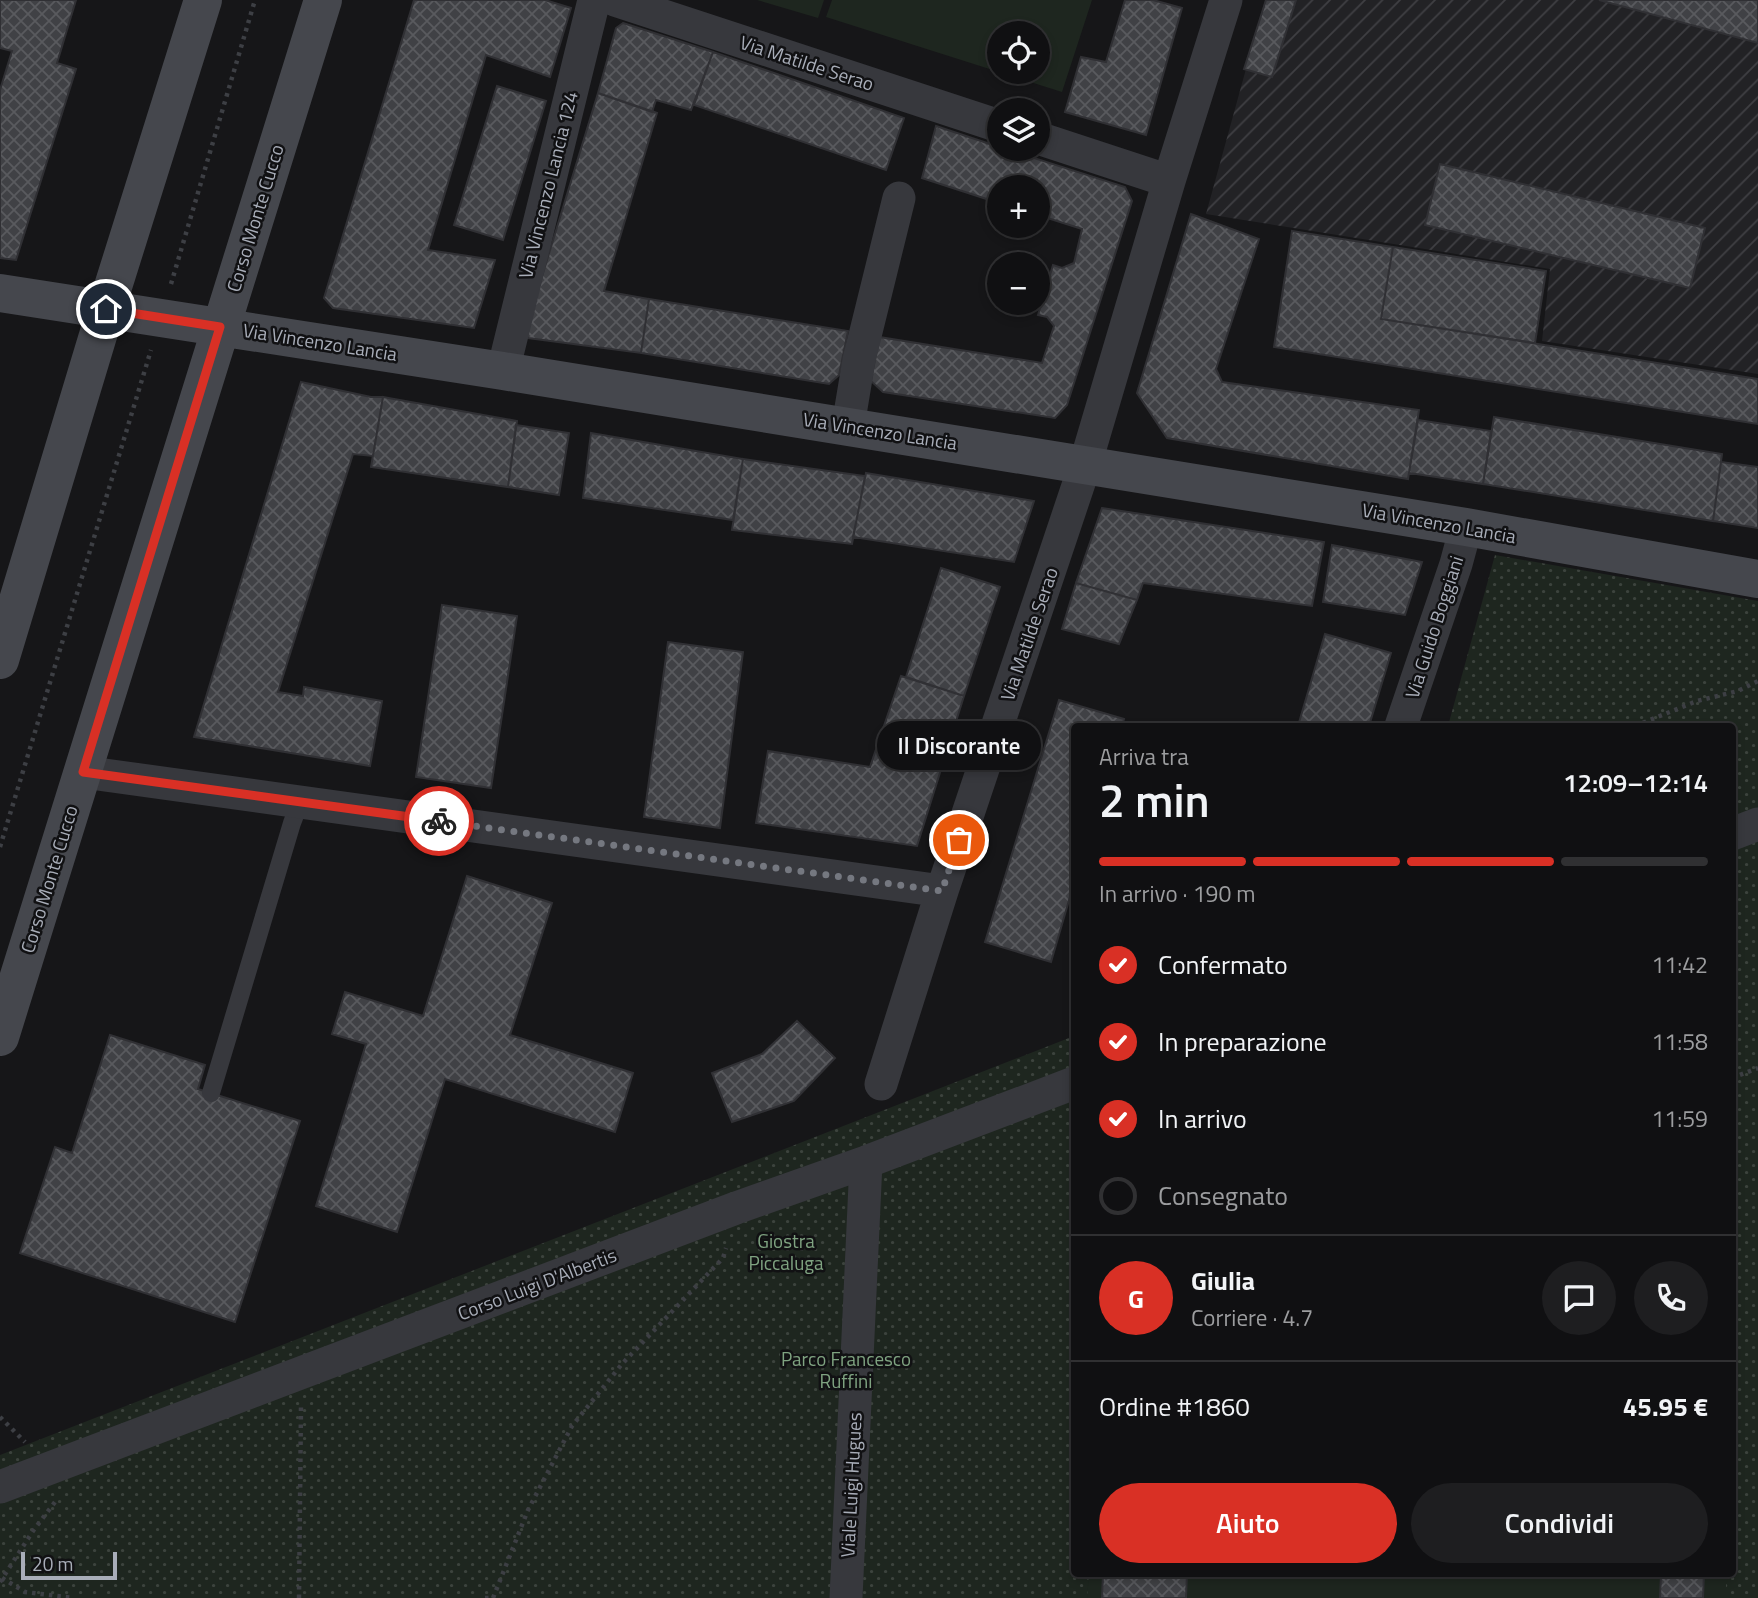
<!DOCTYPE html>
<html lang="it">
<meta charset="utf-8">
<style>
body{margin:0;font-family:"Titillium Web",sans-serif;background:#1e1e20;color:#f1f3f6;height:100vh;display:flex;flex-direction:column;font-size:26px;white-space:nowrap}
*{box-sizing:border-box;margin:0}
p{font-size:23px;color:#9c9d9f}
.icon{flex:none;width:38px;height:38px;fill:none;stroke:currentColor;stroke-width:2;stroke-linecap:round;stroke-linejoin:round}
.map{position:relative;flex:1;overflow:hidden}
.drawer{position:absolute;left:1071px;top:723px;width:665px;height:854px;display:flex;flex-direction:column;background:#101012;border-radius:7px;box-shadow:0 4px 10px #0003,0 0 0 2px #303032}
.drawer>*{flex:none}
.controls{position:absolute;left:987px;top:21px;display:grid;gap:14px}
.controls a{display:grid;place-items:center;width:63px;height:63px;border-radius:50%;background:#101012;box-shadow:0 4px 10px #0003,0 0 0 2px #303032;font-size:35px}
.scale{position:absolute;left:21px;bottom:18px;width:96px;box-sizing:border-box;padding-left:7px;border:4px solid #a8adb8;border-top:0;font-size:19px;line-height:24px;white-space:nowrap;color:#a8adb8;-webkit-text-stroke:5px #111113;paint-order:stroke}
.pin{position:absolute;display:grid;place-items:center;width:60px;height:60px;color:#fff;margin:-30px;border:4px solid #fff;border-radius:50%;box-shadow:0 2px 7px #0007}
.courier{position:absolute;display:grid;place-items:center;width:70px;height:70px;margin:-35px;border:5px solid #d93025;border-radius:50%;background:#fff;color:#222;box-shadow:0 2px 9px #0007}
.bubble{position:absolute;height:49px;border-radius:24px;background:#101012;box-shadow:0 4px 10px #0003,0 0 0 2px #303032;font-size:23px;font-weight:600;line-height:49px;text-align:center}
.overview em{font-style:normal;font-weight:600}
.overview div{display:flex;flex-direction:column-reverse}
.overview{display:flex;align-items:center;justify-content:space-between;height:119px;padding:0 28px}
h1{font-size:46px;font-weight:600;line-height:52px}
.bar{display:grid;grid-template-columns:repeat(4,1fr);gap:10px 7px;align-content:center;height:84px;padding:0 28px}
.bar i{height:9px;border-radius:5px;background:#303032}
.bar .on{background:#d93025}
.bar p{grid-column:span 4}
.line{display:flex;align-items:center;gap:18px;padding:0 28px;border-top:2px solid #303032}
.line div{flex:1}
.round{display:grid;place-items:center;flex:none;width:74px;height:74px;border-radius:37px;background:#1e1e20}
ol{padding:0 28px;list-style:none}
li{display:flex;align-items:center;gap:21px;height:77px}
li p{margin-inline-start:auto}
li .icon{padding:7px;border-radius:50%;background:#d93025;color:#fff;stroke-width:4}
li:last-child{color:#9c9d9f}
li i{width:38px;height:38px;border:4px solid #303032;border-radius:50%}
.cta{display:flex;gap:14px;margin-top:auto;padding:14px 28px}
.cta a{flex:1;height:80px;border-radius:42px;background:#d93025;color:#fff;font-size:28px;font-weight:600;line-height:80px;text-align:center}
.cta a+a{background:#1e1e20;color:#f1f3f6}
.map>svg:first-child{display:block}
</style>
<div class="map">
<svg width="1758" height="1598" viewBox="0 0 1758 1598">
<defs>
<pattern id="industrial-furrows" width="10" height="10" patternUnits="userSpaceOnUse" patternTransform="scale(1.75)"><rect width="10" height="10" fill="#222225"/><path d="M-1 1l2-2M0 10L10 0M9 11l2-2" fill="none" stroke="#3f3f43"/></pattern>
<pattern id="grass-dots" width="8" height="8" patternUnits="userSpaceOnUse" patternTransform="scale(1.75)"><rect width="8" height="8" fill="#1e261f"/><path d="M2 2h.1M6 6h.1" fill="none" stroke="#3c433d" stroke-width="1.8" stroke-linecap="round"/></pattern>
<pattern id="building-cross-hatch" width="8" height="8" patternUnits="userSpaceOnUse" patternTransform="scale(1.75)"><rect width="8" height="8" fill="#404145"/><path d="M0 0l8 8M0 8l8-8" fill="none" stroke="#595a5e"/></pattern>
</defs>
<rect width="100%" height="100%" fill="#161618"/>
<path fill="url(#industrial-furrows)" d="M 1265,0 L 1758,0 L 1758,374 L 1542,341 L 1550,269 L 1206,214 Z"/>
<path fill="url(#grass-dots)" d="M 1495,555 L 1758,601 L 1758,1598 L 0,1598 L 0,1455 L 1074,1036 L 1074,1573 L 1732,1573 L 1732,726 L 1448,726 Z"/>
<path fill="#1e261f" d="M 757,0 L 824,0 L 818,18 Z
M 832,0 L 1092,0 L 1062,92 L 999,72 L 1038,72 L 1038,33 L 999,33 L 999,72 L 826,17 Z
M 1089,1573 L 1726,1573 L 1726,1598 L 1087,1598 Z"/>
<path fill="url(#building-cross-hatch)" stroke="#303034" stroke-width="2" d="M 0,0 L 76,0 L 57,63 L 76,69 L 16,260 L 0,258 L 0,90 L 12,51 L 0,48 Z
M 414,0 L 545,0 L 571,8 L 550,77 L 486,55 L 428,250 L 495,260 L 474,328 L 333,308 L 324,298 Z
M 1125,0 L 1153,0 L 1182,8 L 1146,135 L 1065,112 L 1081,57 L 1106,62 Z
M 1266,0 L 1296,0 L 1272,77 L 1244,69 Z
M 1599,0 L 1758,0 L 1758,43 Z
M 623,23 L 713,52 L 691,110 L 656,100 L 652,112 L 598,93 L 616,28 Z
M 713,52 L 904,118 L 886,170 L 694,105 Z
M 497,86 L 546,101 L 503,240 L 454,225 Z
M 598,93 L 657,113 L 604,291 L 649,299 L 641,353 L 528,338 L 525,332 Z
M 936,126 L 999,147 L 999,149 L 1006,149 L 1125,187 L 1132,201 L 1067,405 L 1055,418 L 883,392 L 871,381 L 879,337 L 1042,363 L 1054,326 L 1047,317 L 1038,315 L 1053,265 L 1062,268 L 1074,263 L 1082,229 L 1038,215 L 1038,187 L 999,187 L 999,203 L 922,178 Z
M 1440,164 L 1705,228 L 1690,288 L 1425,225 Z
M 1191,214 L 1259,239 L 1216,369 L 1222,382 L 1419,410 L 1408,479 L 1167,438 L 1137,393 Z
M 1292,231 L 1393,247 L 1381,319 L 1758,379 L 1758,424 L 1274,347 Z
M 1393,247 L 1546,271 L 1535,343 L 1381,319 Z
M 649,299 L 848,331 L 839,375 L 829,384 L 641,353 Z
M 301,382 L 371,397 L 383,397 L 373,456 L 353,454 L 278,692 L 303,696 L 304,687 L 382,701 L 370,766 L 194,737 Z
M 383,397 L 517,421 L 508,487 L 371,467 Z
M 1494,417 L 1722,454 L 1713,521 L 1483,484 Z
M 1418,420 L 1491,431 L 1483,484 L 1409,473 Z
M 516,425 L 569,433 L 559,495 L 508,487 Z
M 591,433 L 743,459 L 733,520 L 583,498 Z
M 743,459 L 865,476 L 852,544 L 732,530 Z
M 1721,462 L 1758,467 L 1758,528 L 1713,521 Z
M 866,473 L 1034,501 L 1014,562 L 853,537 Z
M 1102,508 L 1324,542 L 1312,606 L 1143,583 L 1137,600 L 1076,583 Z
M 1332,545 L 1422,562 L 1405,615 L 1323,602 Z
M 941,568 L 1000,587 L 964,696 L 906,677 Z
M 1076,583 L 1137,600 L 1119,644 L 1062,629 Z
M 442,605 L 517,616 L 491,788 L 416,777 Z
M 1325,634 L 1391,653 L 1369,726 L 1298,726 Z
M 668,642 L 743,652 L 720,828 L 644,817 Z
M 901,676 L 964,696 L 917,846 L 756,823 L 768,751 L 870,767 Z
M 1059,700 L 1124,719 L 1122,726 L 1074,726 L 1074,883 L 1051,962 L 985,942 Z
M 467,876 L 552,903 L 510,1035 L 633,1073 L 615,1132 L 445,1079 L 397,1232 L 316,1206 L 366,1044 L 332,1034 L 345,992 L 423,1016 Z
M 797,1021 L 835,1058 L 794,1101 L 732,1122 L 712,1073 L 762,1054 Z
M 110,1035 L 205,1065 L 198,1089 L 300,1121 L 235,1322 L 20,1253 L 55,1147 L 72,1153 Z
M 1103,1573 L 1187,1573 L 1186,1598 L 1102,1598 Z
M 1661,1573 L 1704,1573 L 1703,1598 L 1660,1598 Z"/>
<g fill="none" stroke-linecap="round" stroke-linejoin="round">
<path stroke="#3d3f44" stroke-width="4.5" stroke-dasharray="3.5 5" stroke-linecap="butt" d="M 171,284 L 255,0
M 1635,726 L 1697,701 L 1738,691 L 1758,681
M 0,847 L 151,350
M 1732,1078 L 1758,1068
M 0,1417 L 25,1442
M 2,1578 L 25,1592 L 74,1598
M 0,1582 L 33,1531 L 55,1502
M 299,1598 L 301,1406
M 485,1598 L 493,1598
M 493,1598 L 528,1510 L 572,1426 L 622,1364 L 723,1258 L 726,1248"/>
<path stroke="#37383d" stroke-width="18" d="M 211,1093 L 292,823 L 300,802"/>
<path stroke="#37383d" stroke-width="33" d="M 615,0 L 999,126
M 1038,138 L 1169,181
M 503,371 L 594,0
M 848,426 L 859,360 L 899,198
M 1401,726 L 1456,564 L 1466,527
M 83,772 L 942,891
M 1732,834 L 1758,824
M 881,1084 L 942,891 L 1085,465 L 1169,181 L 1226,0
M 0,1487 L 736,1208 L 866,1162 L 1074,1083
M 846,1598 L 866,1162"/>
<path stroke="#45474d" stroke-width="38" d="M 0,293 L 503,371 L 1466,527 L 1758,579
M 0,660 L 106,309 L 203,0
M 0,1037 L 323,0"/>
</g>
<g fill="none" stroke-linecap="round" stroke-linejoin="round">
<path stroke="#757880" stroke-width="7" stroke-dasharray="0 12.6" d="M 439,821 L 942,891 L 959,840"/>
<path stroke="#d93025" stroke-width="9" d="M 106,309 L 220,327 L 83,772 L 439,821"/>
</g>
<g text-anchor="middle" stroke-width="5" stroke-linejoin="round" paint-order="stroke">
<g font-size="19" fill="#a8adb8" stroke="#111113">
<text transform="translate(807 63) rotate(18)" y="7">Via Matilde Serao</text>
<text transform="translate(548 185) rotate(-76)" y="7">Via Vincenzo Lancia 124</text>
<text transform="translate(255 218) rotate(-73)" y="7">Corso Monte Cucco</text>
<text transform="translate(320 342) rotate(9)" y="7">Via Vincenzo Lancia</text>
<text transform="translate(880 431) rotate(9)" y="7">Via Vincenzo Lancia</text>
<text transform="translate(1439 523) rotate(10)" y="7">Via Vincenzo Lancia</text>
<text transform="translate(1434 627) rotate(-72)" y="7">Via Guido Boggiani</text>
<text transform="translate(1029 634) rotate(-71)" y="7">Via Matilde Serao</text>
<text transform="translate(49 879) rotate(-73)" y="7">Corso Monte Cucco</text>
<text transform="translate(537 1284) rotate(-21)" y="7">Corso Luigi D'Albertis</text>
<text transform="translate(851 1485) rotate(-87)" y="7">Viale Luigi Hugues</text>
</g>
<g font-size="19" fill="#7fa381" stroke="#111113">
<text x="786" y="1248">Giostra<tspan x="786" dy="22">Piccaluga</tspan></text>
<text x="846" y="1366">Parco Francesco<tspan x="846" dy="22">Ruffini</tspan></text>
</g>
</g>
</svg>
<div class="controls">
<a><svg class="icon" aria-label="locate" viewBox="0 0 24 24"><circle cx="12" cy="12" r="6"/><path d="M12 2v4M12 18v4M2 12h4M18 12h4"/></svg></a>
<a><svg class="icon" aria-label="layers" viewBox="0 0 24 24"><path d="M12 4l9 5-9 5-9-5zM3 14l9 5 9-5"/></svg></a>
<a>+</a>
<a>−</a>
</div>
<div class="scale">20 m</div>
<div class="pin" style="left:959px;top:840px;background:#ea580c"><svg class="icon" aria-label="bag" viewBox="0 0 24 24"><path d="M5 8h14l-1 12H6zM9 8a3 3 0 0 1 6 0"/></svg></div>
<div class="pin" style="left:106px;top:309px;background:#1f2937"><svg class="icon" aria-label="home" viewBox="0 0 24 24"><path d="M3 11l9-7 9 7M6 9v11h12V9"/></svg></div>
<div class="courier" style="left:439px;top:821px"><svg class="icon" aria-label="bike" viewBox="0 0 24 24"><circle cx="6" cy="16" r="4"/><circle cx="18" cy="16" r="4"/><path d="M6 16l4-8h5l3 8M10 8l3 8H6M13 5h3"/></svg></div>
<div class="bubble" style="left:877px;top:721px;width:164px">Il Discorante</div>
<section class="drawer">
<div class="overview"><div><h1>2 min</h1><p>Arriva tra</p></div><em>12:09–12:14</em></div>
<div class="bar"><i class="on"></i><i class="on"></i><i class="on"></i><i></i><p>In arrivo · 190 m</p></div>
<ol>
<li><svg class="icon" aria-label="check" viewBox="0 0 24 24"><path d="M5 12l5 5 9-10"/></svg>Confermato<p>11:42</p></li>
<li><svg class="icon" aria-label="check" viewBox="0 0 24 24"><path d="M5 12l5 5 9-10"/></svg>In preparazione<p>11:58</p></li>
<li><svg class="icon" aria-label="check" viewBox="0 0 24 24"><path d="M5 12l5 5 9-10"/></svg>In arrivo<p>11:59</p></li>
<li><i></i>Consegnato</li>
</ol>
<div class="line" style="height:126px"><b class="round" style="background:#d93025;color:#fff">G</b><div><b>Giulia</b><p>Corriere · 4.7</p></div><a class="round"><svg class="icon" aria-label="chat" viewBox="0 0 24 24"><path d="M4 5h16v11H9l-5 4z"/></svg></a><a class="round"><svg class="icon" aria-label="phone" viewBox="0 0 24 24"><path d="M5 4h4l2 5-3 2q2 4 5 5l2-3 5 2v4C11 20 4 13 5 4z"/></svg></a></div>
<div class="line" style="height:91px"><div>Ordine #1860</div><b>45.95 €</b></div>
<div class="cta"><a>Aiuto</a><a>Condividi</a></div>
</section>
</div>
